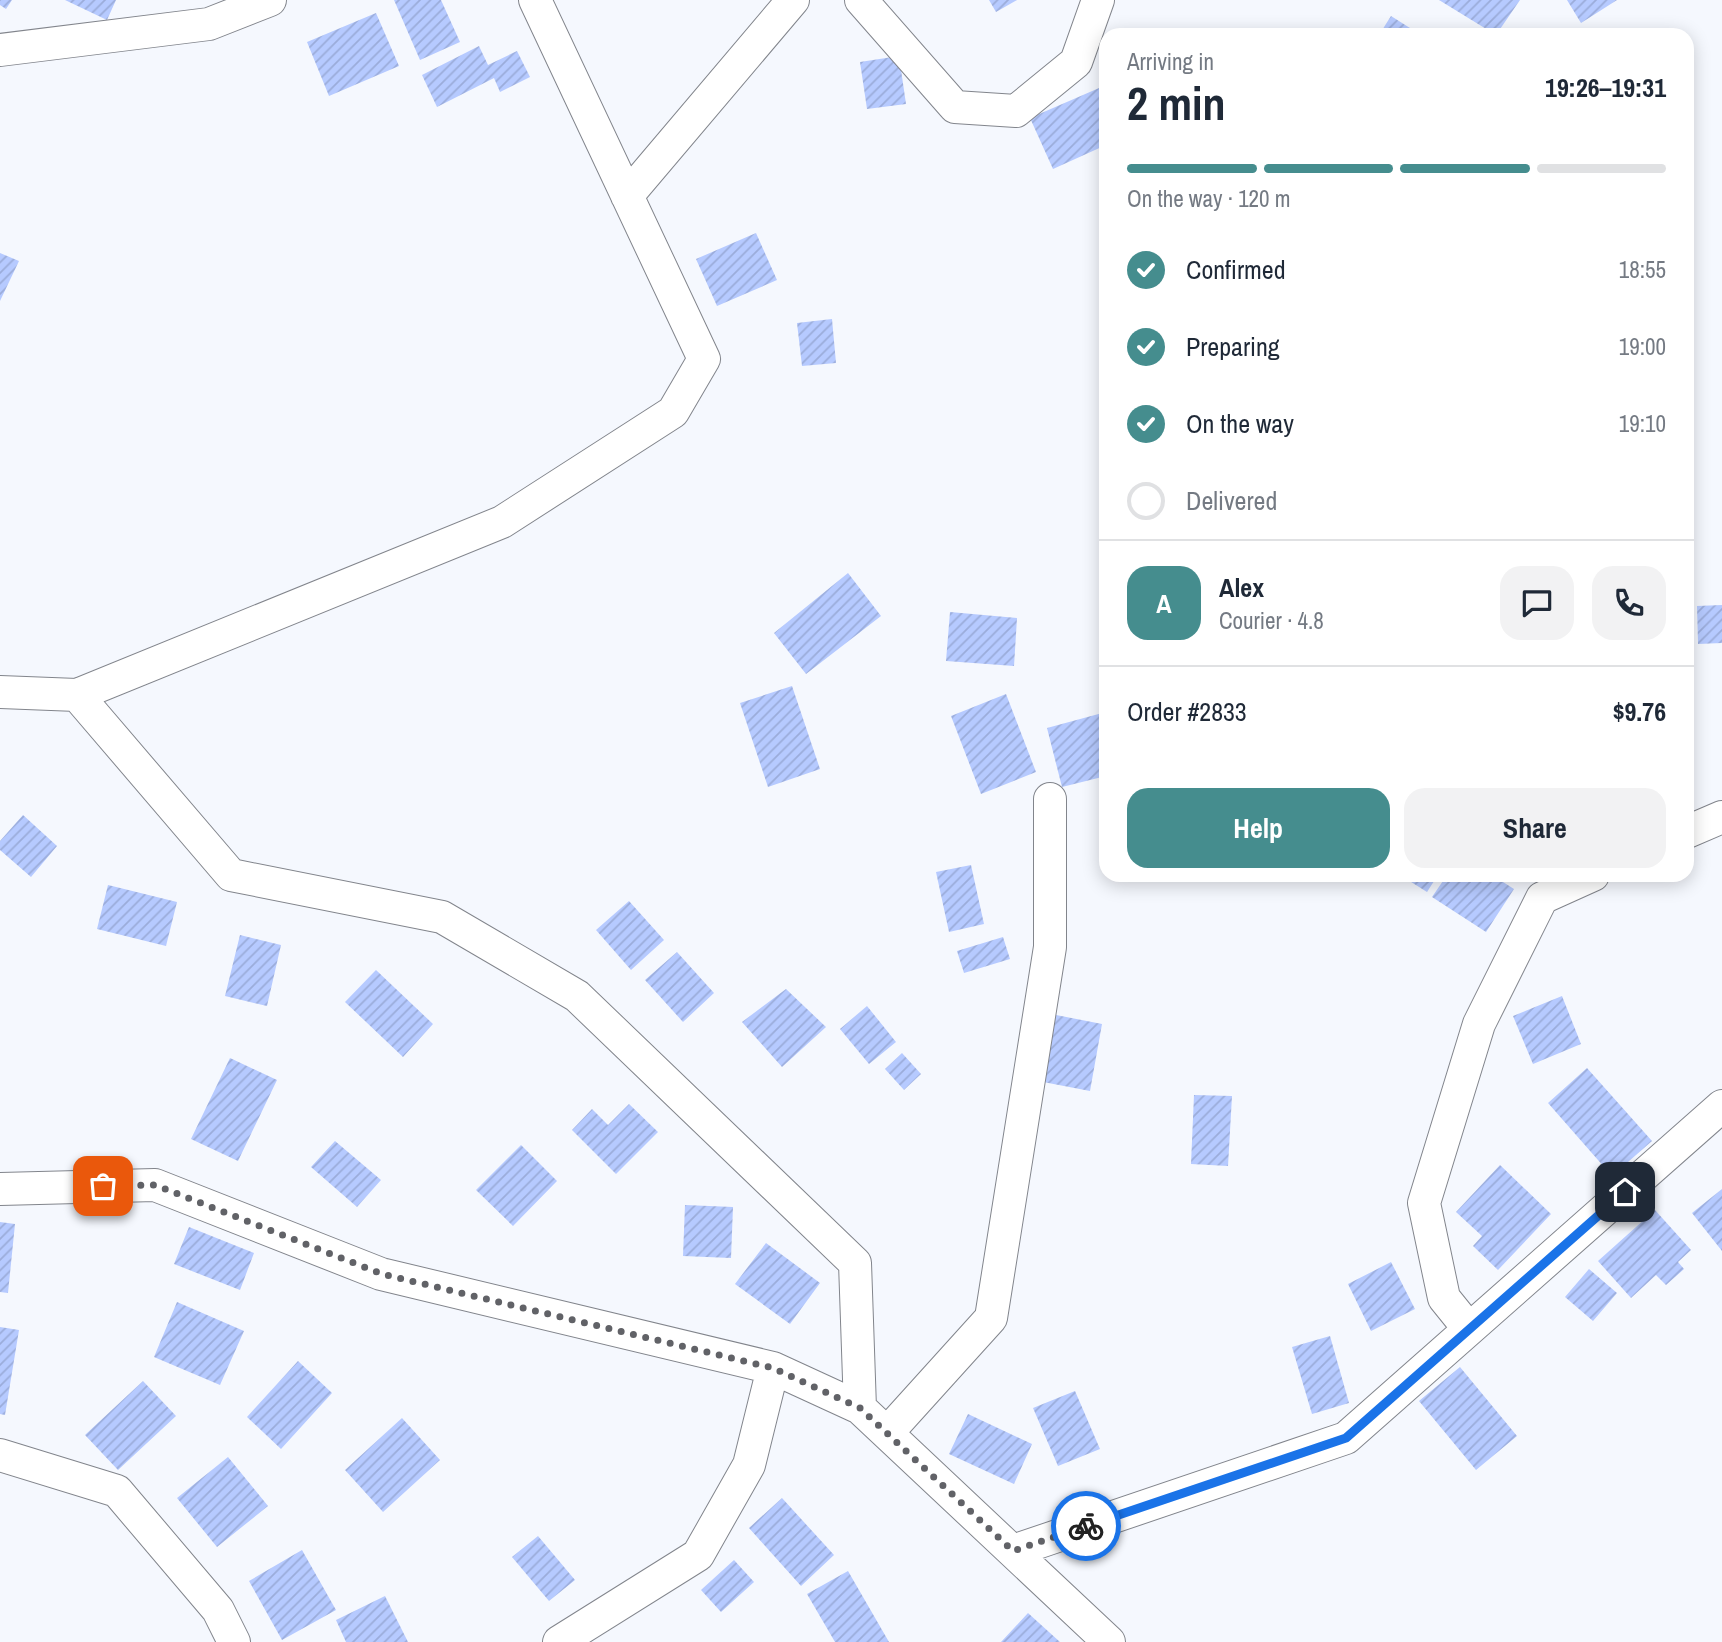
<!DOCTYPE html>
<meta charset="utf-8">
<style>
body{margin:0;font-family:"Archivo Narrow",sans-serif;background:#f2f2f3;color:#1f2937;height:100vh;display:flex;flex-direction:column;font-size:26px;white-space:nowrap}
*{box-sizing:border-box;margin:0}
p{font-size:23px;color:#747a83}
.icon{flex:none;width:38px;height:38px;fill:none;stroke:currentColor;stroke-width:2;stroke-linecap:round;stroke-linejoin:round}
.map{position:relative;flex:1;overflow:hidden}
.panel{position:absolute;left:1099px;top:28px;width:595px;height:854px;display:flex;flex-direction:column;background:#fff;border-radius:21px;box-shadow:0 4px 18px #0003}
.panel>*{flex:none}
.pin{position:absolute;display:grid;place-items:center;width:60px;height:60px;color:#fff;margin:-30px;border-radius:14px;box-shadow:0 4px 10px #0006}
.courier{position:absolute;display:grid;place-items:center;width:70px;height:70px;margin:-35px;border:5px solid #1a73e8;border-radius:50%;background:#fff;color:#222;box-shadow:0 2px 9px #0007}
.overview em{font-style:normal;font-weight:700}
.overview div{display:flex;flex-direction:column-reverse}
.overview{display:flex;align-items:center;justify-content:space-between;height:119px;padding:0 28px}
h1{font-size:46px;font-weight:700;line-height:52px}
.bar{display:grid;grid-template-columns:repeat(4,1fr);gap:10px 7px;align-content:center;height:84px;padding:0 28px}
.bar i{height:9px;border-radius:5px;background:#e0e1e3}
.bar .active{background:#458d8e}
.bar p{grid-column:span 4}
.line{display:flex;align-items:center;gap:18px;padding:0 28px;border-top:2px solid #e0e1e3}
.line div{flex:1}
.round{display:grid;place-items:center;flex:none;width:74px;height:74px;border-radius:21px;background:#f2f2f3}
ol{padding:0 28px;list-style:none}
li{display:flex;align-items:center;gap:21px;height:77px}
li p{margin-inline-start:auto}
li .icon{padding:7px;border-radius:50%;background:#458d8e;color:#fff;stroke-width:4}
li:last-child{color:#747a83}
li i{width:38px;height:38px;border:4px solid #e0e1e3;border-radius:50%}
.action{display:flex;gap:14px;margin-top:auto;padding:14px 28px}
.action a{flex:1;height:80px;border-radius:21px;background:#458d8e;color:#fff;font-size:28px;font-weight:700;line-height:80px;text-align:center}
.action a+a{background:#f2f2f3;color:#1f2937}
.map>svg:first-child{display:block}
</style>
<div class="map">
<svg width="1722" height="1642" viewBox="0 0 1722 1642">
<defs>
<pattern id="building-hatch" width="6" height="6" patternUnits="userSpaceOnUse" patternTransform="scale(1.75)"><rect width="6" height="6" fill="#b6caff"/><path d="M-1 1l2-2M0 6l6-6M5 7l2-2" fill="none" stroke="#9bacda"/></pattern>
</defs>
<rect width="100%" height="100%" fill="#f5f8fe"/>
<path fill="url(#building-hatch)" d="M 0,0 L 12,0 L 6,9 L 0,5 Z
M 65,0 L 116,0 L 107,20 Z
M 394,0 L 441,0 L 460,42 L 420,60 Z
M 989,0 L 1017,0 L 996,12 Z
M 1439,0 L 1520,0 L 1496,35 Z
M 1567,0 L 1617,0 L 1581,23 Z
M 376,13 L 399,66 L 329,96 L 307,42 Z
M 1391,16 L 1421,35 L 1379,35 Z
M 479,46 L 488,65 L 517,51 L 530,77 L 500,92 L 494,78 L 437,107 L 422,75 Z
M 899,56 L 906,104 L 867,109 L 860,62 Z
M 1106,85 L 1106,145 L 1053,169 L 1030,118 Z
M 756,233 L 777,280 L 717,306 L 696,259 Z
M 0,253 L 19,261 L 0,301 Z
M 832,319 L 836,363 L 802,366 L 797,323 Z
M 848,573 L 881,616 L 806,674 L 774,633 Z
M 1722,605 L 1722,643 L 1698,644 L 1697,606 Z
M 950,612 L 1017,618 L 1014,666 L 946,661 Z
M 792,686 L 820,769 L 768,787 L 740,703 Z
M 1006,694 L 1036,772 L 981,794 L 951,716 Z
M 1106,712 L 1106,776 L 1062,787 L 1047,728 Z
M 23,815 L 57,846 L 31,877 L 0,850 L 0,841 Z
M 971,865 L 984,924 L 949,932 L 936,872 Z
M 1400,875 L 1438,875 L 1427,892 Z
M 1447,875 L 1492,875 L 1514,889 L 1486,932 L 1432,897 Z
M 108,885 L 177,902 L 166,946 L 97,929 Z
M 629,901 L 664,940 L 631,970 L 596,930 Z
M 240,935 L 281,945 L 267,1006 L 225,996 Z
M 1003,937 L 1010,959 L 964,973 L 957,951 Z
M 677,952 L 714,993 L 683,1022 L 645,980 Z
M 376,970 L 433,1024 L 403,1057 L 345,1002 Z
M 786,989 L 826,1027 L 782,1067 L 742,1022 Z
M 1562,996 L 1581,1044 L 1533,1064 L 1513,1016 Z
M 867,1006 L 896,1042 L 869,1064 L 840,1029 Z
M 1051,1014 L 1102,1024 L 1090,1091 L 1038,1081 Z
M 902,1053 L 921,1074 L 904,1090 L 885,1069 Z
M 230,1058 L 277,1080 L 238,1161 L 191,1139 Z
M 1587,1068 L 1652,1141 L 1612,1176 L 1548,1103 Z
M 1194,1095 L 1232,1096 L 1228,1166 L 1191,1164 Z
M 629,1104 L 658,1132 L 616,1174 L 572,1130 L 592,1109 L 608,1125 Z
M 335,1141 L 381,1180 L 357,1207 L 311,1167 Z
M 521,1145 L 557,1181 L 513,1226 L 476,1190 Z
M 1500,1165 L 1551,1214 L 1498,1270 L 1473,1246 L 1482,1236 L 1456,1212 Z
M 1722,1189 L 1722,1251 L 1692,1213 Z
M 685,1205 L 733,1207 L 731,1258 L 683,1256 Z
M 1655,1210 L 1691,1250 L 1678,1262 L 1684,1269 L 1666,1285 L 1656,1275 L 1631,1298 L 1598,1261 Z
M 0,1222 L 15,1224 L 8,1293 L 0,1292 Z
M 189,1227 L 254,1253 L 240,1290 L 174,1264 Z
M 766,1243 L 820,1283 L 790,1324 L 735,1284 Z
M 1391,1262 L 1415,1309 L 1371,1331 L 1348,1284 Z
M 1589,1269 L 1617,1293 L 1593,1321 L 1565,1297 Z
M 177,1302 L 244,1331 L 220,1385 L 154,1357 Z
M 0,1327 L 19,1330 L 5,1415 L 0,1414 Z
M 1330,1336 L 1349,1403 L 1312,1414 L 1292,1347 Z
M 298,1361 L 332,1393 L 281,1449 L 247,1417 Z
M 1460,1367 L 1517,1436 L 1476,1470 L 1419,1401 Z
M 143,1381 L 176,1416 L 118,1470 L 85,1435 Z
M 1075,1391 L 1100,1449 L 1058,1466 L 1033,1408 Z
M 968,1414 L 1032,1444 L 1014,1484 L 949,1454 Z
M 402,1418 L 440,1460 L 383,1512 L 345,1470 Z
M 228,1457 L 268,1506 L 217,1547 L 177,1498 Z
M 782,1498 L 834,1555 L 801,1586 L 749,1528 Z
M 538,1536 L 575,1580 L 549,1601 L 512,1557 Z
M 302,1550 L 336,1610 L 282,1640 L 249,1581 Z
M 734,1560 L 754,1582 L 721,1612 L 701,1590 Z
M 848,1571 L 889,1642 L 835,1642 L 807,1594 Z
M 385,1596 L 408,1642 L 346,1642 L 336,1620 Z
M 1028,1613 L 1060,1642 L 1001,1642 Z"/>
<g fill="none" stroke-linecap="round" stroke-linejoin="round">
<defs>
<path id="minor" d="M 861,0 L 955,107 L 1016,111 L 1076,62 L 1098,0
M 0,50 L 209,24 L 270,0
M 627,196 L 793,0
M 0,692 L 77,695 L 502,522 L 673,412 L 704,359 L 535,0
M 77,695 L 231,875 L 442,917 L 577,996 L 855,1263 L 860,1408
M 1687,832 L 1722,817
M 0,1189 L 155,1185 L 381,1274 L 773,1368
M 1469,1329 L 1444,1298 L 1424,1203 L 1479,1024 L 1542,898 L 1593,875
M 887,1433 L 991,1318 L 1050,947 L 1050,799
M 0,1455 L 117,1491 L 218,1610 L 234,1642
M 1013,1551 L 1346,1438 L 1722,1106
M 559,1642 L 698,1555 L 749,1465 L 773,1368 L 860,1408 L 1109,1642"/>
</defs>
<use href="#minor" stroke="#82858c" stroke-width="34"/>
<use href="#minor" stroke="#fff" stroke-width="32"/>
</g>
<g fill="none" stroke-linecap="round" stroke-linejoin="round">
<path stroke="#616267" stroke-width="7" stroke-dasharray="0 12.6" d="M 103,1186 L 155,1185 L 382,1274 L 773,1368 L 860,1408 L 1013,1551 L 1086,1526"/>
<path stroke="#1a73e8" stroke-width="9" d="M 1086,1526 L 1346,1438 L 1625,1192"/>
</g>
</svg>
<div class="pin" style="left:103px;top:1186px;background:#ea580c"><svg class="icon" aria-label="bag" viewBox="0 0 24 24"><path d="M5 8h14l-1 12H6zM9 8a3 3 0 0 1 6 0"/></svg></div>
<div class="pin" style="left:1625px;top:1192px;background:#1f2937"><svg class="icon" aria-label="home" viewBox="0 0 24 24"><path d="M3 11l9-7 9 7M6 9v11h12V9"/></svg></div>
<div class="courier" style="left:1086px;top:1526px"><svg class="icon" aria-label="bike" viewBox="0 0 24 24"><circle cx="6" cy="16" r="4"/><circle cx="18" cy="16" r="4"/><path d="M6 16l4-8h5l3 8M10 8l3 8H6M13 5h3"/></svg></div>
<section class="panel">
<div class="overview"><div><h1>2 min</h1><p>Arriving in</p></div><em>19:26–19:31</em></div>
<div class="bar"><i class="active"></i><i class="active"></i><i class="active"></i><i></i><p>On the way · 120 m</p></div>
<ol>
<li><svg class="icon" aria-label="check" viewBox="0 0 24 24"><path d="M5 12l5 5 9-10"/></svg>Confirmed<p>18:55</p></li>
<li><svg class="icon" aria-label="check" viewBox="0 0 24 24"><path d="M5 12l5 5 9-10"/></svg>Preparing<p>19:00</p></li>
<li><svg class="icon" aria-label="check" viewBox="0 0 24 24"><path d="M5 12l5 5 9-10"/></svg>On the way<p>19:10</p></li>
<li><i></i>Delivered</li>
</ol>
<div class="line" style="height:126px"><b class="round" style="background:#458d8e;color:#fff">A</b><div><b>Alex</b><p>Courier · 4.8</p></div><a class="round"><svg class="icon" aria-label="chat" viewBox="0 0 24 24"><path d="M4 5h16v11H9l-5 4z"/></svg></a><a class="round"><svg class="icon" aria-label="phone" viewBox="0 0 24 24"><path d="M5 4h4l2 5-3 2q2 4 5 5l2-3 5 2v4C11 20 4 13 5 4z"/></svg></a></div>
<div class="line" style="height:91px"><div>Order #2833</div><b>$9.76</b></div>
<div class="action"><a>Help</a><a>Share</a></div>
</section>
</div>
